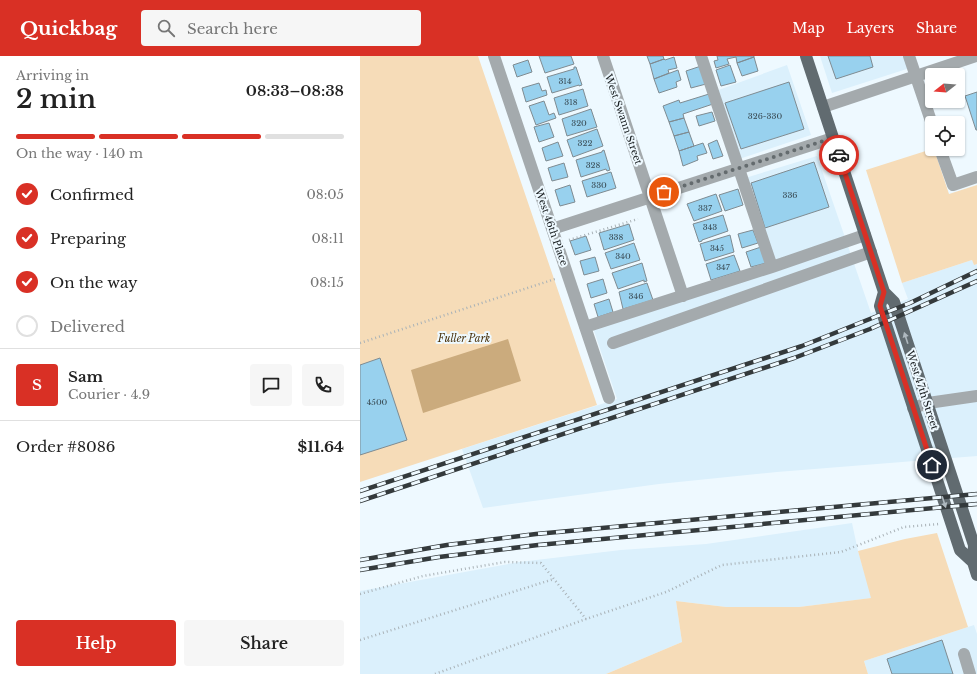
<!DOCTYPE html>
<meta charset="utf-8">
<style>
body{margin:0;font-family:"Libre Baskerville",serif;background:#f6f6f6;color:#222;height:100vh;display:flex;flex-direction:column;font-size:15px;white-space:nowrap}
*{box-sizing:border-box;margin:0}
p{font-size:13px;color:#767676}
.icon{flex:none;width:22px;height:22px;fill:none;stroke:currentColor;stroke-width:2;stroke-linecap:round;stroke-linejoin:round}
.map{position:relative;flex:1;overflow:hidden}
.details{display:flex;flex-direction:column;background:#fff;width:360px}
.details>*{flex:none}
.needle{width:26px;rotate:253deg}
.controls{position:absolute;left:565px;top:12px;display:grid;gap:8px}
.controls a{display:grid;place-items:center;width:40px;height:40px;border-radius:4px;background:#fff;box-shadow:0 1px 3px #0004;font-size:20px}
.pin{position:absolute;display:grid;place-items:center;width:34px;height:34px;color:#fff;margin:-17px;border:2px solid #fff;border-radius:50%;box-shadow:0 1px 4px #0007}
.courier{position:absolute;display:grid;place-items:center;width:40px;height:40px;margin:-20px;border:3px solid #d93025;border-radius:50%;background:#fff;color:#222;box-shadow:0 1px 5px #0007}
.head em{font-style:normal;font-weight:600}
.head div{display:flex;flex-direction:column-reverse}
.head{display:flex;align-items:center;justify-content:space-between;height:68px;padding:0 16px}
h1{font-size:26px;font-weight:600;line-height:30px}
.bar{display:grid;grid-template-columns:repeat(4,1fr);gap:6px 4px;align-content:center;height:48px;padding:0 16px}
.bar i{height:5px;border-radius:3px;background:#e0e0e0}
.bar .on{background:#d93025}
.bar p{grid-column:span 4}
.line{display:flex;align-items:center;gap:10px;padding:0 16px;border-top:1px solid #e0e0e0}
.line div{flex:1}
.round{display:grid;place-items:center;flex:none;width:42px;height:42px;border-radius:4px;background:#f6f6f6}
ol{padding:0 16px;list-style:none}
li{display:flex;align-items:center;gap:12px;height:44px}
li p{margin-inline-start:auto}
li .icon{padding:4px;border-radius:50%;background:#d93025;color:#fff;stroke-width:4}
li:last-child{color:#767676}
li i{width:22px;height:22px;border:2px solid #e0e0e0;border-radius:50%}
.primary-button{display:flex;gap:8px;margin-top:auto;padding:8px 16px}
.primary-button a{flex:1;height:46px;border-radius:4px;background:#d93025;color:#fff;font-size:16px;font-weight:600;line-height:46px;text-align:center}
.primary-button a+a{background:#f6f6f6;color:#222}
header{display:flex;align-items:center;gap:24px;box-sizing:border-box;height:56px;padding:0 20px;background:#d93025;color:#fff}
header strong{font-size:19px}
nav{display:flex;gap:22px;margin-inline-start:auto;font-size:14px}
.search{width:280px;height:36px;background:#f6f6f6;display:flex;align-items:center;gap:10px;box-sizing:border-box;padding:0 14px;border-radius:4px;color:#767676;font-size:15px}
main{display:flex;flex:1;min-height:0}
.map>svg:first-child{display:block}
</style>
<header>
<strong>Quickbag</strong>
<div class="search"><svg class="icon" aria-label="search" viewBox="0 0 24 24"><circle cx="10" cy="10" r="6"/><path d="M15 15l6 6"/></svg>Search here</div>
<nav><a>Map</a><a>Layers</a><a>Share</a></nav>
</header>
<main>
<section class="details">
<div class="head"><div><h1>2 min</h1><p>Arriving in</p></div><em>08:33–08:38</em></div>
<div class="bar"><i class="on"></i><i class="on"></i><i class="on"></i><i></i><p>On the way · 140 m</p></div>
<ol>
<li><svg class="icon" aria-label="check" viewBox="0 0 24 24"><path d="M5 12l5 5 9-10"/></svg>Confirmed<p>08:05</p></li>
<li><svg class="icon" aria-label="check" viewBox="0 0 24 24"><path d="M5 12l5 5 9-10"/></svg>Preparing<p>08:11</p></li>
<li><svg class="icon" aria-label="check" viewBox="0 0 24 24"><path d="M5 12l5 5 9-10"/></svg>On the way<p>08:15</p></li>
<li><i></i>Delivered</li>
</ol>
<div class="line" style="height:72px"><b class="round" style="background:#d93025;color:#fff">S</b><div><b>Sam</b><p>Courier · 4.9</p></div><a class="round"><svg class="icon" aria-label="chat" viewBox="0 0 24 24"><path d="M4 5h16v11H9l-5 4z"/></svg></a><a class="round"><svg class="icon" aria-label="phone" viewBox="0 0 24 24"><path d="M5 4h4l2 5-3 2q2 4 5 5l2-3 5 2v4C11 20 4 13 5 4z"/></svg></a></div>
<div class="line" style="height:52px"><div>Order #8086</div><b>$11.64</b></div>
<div class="primary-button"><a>Help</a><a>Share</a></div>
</section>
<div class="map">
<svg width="617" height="618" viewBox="0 0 617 618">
<rect width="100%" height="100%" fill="#eef9ff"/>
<path fill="#dbf0fc" d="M 460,0 L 549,0 L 553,11 L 472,37 Z
M 427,9 L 451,79 L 376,104 L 353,36 Z
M 457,100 L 511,257 L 548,243 L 542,227 L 612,204 L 614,209 L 617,208 L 617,400 L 417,416 L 299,428 L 123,452 L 102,393 L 257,343 L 232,269 L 412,211 L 382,123 Z
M 492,467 L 498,495 L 512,542 L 439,551 L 366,551 L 316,545 L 322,586 L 246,618 L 0,618 L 0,535 L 159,506 L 261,494 L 346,488 Z
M 614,569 L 617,578 L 617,618 L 508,618 L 504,605 Z"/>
<path fill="#f6dcb8" d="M 0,0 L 118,0 L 237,349 L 0,426 Z
M 572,93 L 574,93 L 589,138 L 617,129 L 617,208 L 614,209 L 612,204 L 542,227 L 506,114 Z
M 577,477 L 608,571 L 504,605 L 508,618 L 246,618 L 322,586 L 316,545 L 366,551 L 439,551 L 511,542 L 498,495 L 545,483 Z"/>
<path fill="#cbab7d" d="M 148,283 L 161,325 L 63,357 L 51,314 Z"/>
<path fill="#98d1ee" stroke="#7f8b91" d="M 179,0 L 211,0 L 214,8 L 185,17 Z
M 287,0 L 303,0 L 304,3 L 290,8 Z
M 357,0 L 394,0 L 394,1 L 377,7 L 376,1 L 367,3 L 369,8 L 356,12 L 354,5 L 358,4 Z
M 468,0 L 510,0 L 513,11 L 476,23 Z
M 314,1 L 317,12 L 308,14 L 309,17 L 294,23 L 290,8 L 304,3 L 305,4 Z
M 394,1 L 398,15 L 382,20 L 377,7 Z
M 168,4 L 172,16 L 157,21 L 153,9 Z
M 370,9 L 376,26 L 361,30 L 356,14 Z
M 341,10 L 346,28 L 331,32 L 326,15 Z
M 214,11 L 216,11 L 222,29 L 219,30 L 219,29 L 192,37 L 187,21 L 214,13 Z
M 318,14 L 321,24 L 316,26 L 317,31 L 299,37 L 294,23 Z
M 429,26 L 444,73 L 381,93 L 365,47 Z
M 179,27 L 182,35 L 186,34 L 187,39 L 166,46 L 162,32 Z
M 223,33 L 228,50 L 199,59 L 194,42 Z
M 617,36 L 617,74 L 616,74 L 605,40 Z
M 349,38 L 353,48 L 323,58 L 324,62 L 309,66 L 303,50 L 319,44 L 320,47 Z
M 184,45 L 189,59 L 194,57 L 196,62 L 176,69 L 169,50 Z
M 231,53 L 237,71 L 207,80 L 202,63 Z
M 352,56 L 355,65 L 339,70 L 336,60 Z
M 324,62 L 329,76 L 314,80 L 309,66 Z
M 189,67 L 194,81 L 179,86 L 174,71 Z
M 237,73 L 243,90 L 213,101 L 207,84 Z
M 329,76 L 334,90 L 319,95 L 314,80 Z
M 357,84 L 363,100 L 353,103 L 348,88 Z
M 198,86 L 203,100 L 186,105 L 182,92 Z
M 343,87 L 347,97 L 337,100 L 338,104 L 323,110 L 319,95 Z
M 244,94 L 250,114 L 247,115 L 246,113 L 221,121 L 216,104 L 242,96 L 242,95 Z
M 454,106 L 469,151 L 405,172 L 391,127 Z
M 204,107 L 208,121 L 192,125 L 188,112 Z
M 251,116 L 256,132 L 227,141 L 222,125 Z
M 210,129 L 215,146 L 200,150 L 195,134 Z
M 378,133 L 383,149 L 365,155 L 359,139 Z
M 356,138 L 362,155 L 334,165 L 327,148 Z
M 363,159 L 368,175 L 342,184 L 342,185 L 339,186 L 333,168 Z
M 269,168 L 274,184 L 244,194 L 239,177 Z
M 393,174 L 398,187 L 382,192 L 378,178 Z
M 370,179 L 374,196 L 345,205 L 340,188 Z
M 226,180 L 231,194 L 215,199 L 210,185 Z
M 274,187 L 280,204 L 251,213 L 245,197 Z
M 401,191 L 406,207 L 391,211 L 386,196 Z
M 374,199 L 380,215 L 351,224 L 346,208 Z
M 235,201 L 239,215 L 224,219 L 220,205 Z
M 282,207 L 287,225 L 284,226 L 284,224 L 258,233 L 252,217 Z
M 243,223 L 247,237 L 231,242 L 227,228 Z
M 287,227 L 293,244 L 263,253 L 259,236 Z
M 249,243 L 253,256 L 238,261 L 234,248 Z
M 20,302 L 47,384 L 0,399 L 0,309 Z
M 582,584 L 593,618 L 532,618 L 527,603 Z"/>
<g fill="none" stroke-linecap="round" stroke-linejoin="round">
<path stroke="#a9b2b7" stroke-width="2.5" stroke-dasharray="1 3" stroke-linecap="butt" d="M 209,184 L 278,163
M 0,287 L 195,223
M 0,538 L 63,520 L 145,506 L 181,507 L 226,563
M 0,584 L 194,523
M 75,618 L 226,563 L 306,536 L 362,509 L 481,496 L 544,471 L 579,468"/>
<path stroke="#a4aaad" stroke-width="12" d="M 134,0 L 249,342
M 243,0 L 323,240
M 341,0 L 412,211
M 549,0 L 572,68
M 463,51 L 616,0
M 580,93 L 593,129 L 617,121
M 192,173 L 473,82
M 225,271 L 412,211 L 505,179
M 253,287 L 511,196
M 553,352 L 568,347 L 617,340
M 604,598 L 610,618"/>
<path stroke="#616b70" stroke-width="12" d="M 446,0 L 524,236 L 534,246 L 614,489 L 613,506 L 617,519
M 524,236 L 520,250 L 600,494 L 613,506"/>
<defs>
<path id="rail" d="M 0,435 L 442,290 L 550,247 L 617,215
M 0,445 L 434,302 L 510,273 L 617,225
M 0,504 L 87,489 L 176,478 L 617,438
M 0,514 L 79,501 L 178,489 L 617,448"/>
</defs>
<use href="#rail" stroke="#343a3c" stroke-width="4.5"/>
<use href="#rail" stroke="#eef9ff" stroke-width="3" stroke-dasharray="9" stroke-linecap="butt"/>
</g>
<defs><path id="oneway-solid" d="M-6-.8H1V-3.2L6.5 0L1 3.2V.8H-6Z"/></defs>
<g fill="#afb9bf">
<use href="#oneway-solid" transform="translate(546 282) rotate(-108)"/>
<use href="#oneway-solid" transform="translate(584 446) rotate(72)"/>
</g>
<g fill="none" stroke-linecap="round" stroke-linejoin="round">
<path stroke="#646b6e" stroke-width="4" stroke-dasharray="0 7.2" d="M 304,136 L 473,82 L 479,99"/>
<path stroke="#d93025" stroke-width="5" d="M 479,99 L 524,236 L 520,250 L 572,409"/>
</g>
<g text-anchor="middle" stroke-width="4" stroke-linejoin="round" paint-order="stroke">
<g font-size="8" fill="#394b54">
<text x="205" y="28">314</text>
<text x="211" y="49">318</text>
<text x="405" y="63">326-330</text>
<text x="219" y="70">320</text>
<text x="225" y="90">322</text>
<text x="233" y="112">328</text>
<text x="239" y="132">330</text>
<text x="430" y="142">336</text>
<text x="345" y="155">337</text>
<text x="350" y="174">343</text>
<text x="256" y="184">338</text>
<text x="357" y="195">345</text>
<text x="263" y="203">340</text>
<text x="363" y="214">347</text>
<text x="276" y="243">346</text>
<text x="17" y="349">4500</text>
</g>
<g font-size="10" fill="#191e20" stroke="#eef9ff">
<text transform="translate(264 63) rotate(71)" y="4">West Swann Street</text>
<text transform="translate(192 171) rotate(71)" y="4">West 46th Place</text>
<text transform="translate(563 334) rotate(72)" y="4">West 47th Street</text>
</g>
<g font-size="10" font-style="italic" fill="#4a330e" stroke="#eef9ff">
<text x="104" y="286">Fuller Park</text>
</g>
</g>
</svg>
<div class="controls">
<a><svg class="needle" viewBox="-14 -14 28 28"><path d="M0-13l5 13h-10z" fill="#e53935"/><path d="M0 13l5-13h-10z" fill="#767676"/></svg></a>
<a><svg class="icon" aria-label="locate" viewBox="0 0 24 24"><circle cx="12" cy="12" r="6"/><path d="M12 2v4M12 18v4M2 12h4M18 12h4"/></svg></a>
</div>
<div class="pin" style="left:304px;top:136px;background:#ea580c"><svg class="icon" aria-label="bag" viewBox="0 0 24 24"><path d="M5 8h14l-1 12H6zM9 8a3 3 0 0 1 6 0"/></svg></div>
<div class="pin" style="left:572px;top:409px;background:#1f2937"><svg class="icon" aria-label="home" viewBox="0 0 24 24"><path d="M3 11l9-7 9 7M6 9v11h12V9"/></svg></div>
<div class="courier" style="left:479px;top:99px"><svg class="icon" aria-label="car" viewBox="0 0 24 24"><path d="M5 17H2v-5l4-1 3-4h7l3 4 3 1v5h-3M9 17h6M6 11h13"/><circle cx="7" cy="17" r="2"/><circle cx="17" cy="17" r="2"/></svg></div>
</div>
</main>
